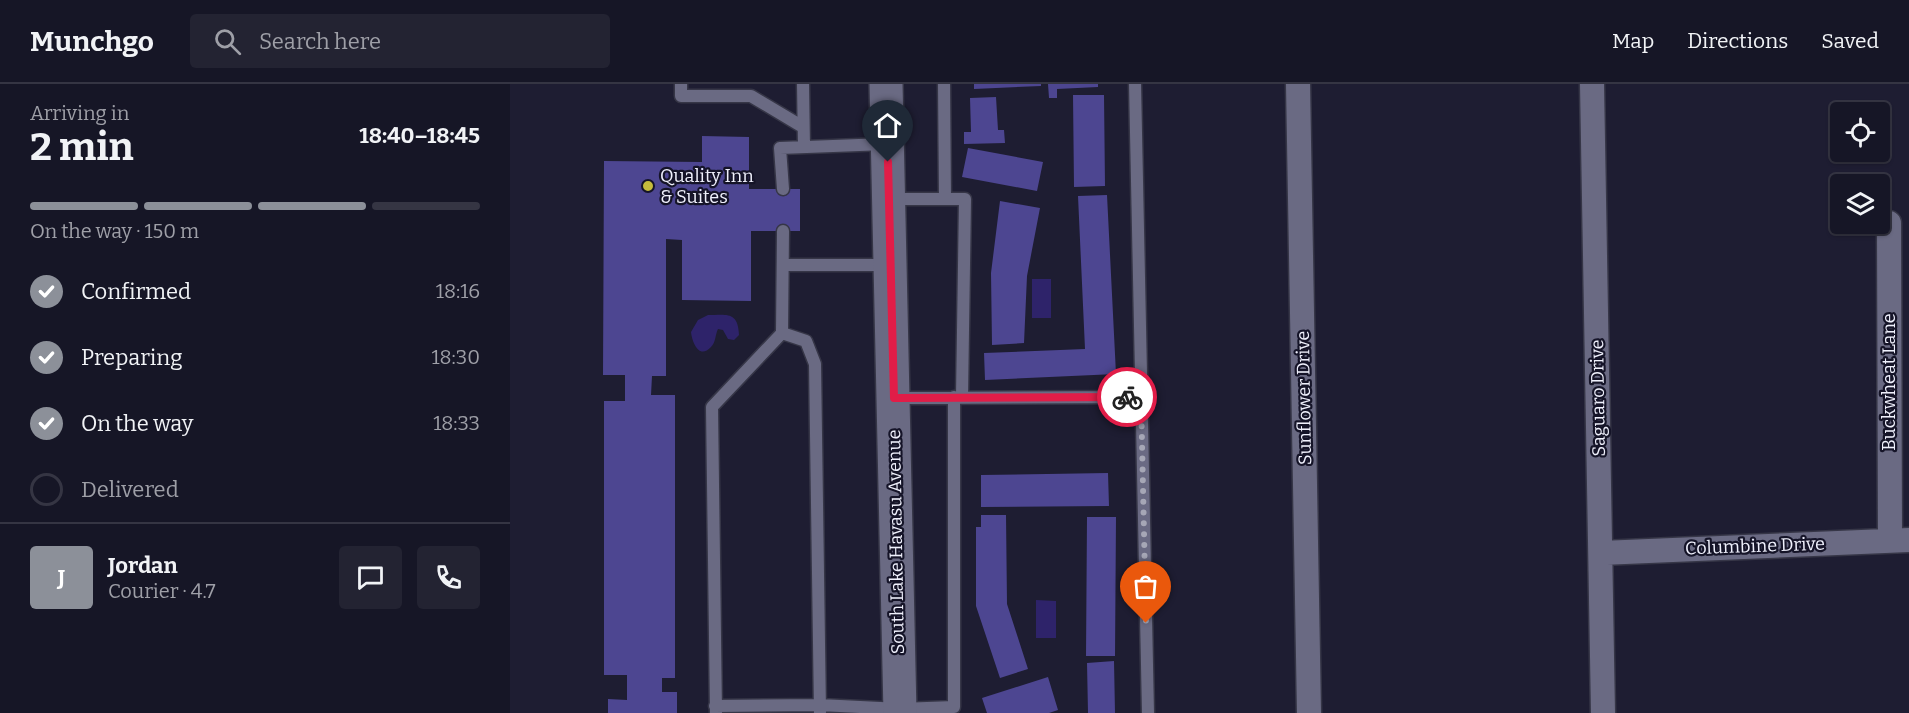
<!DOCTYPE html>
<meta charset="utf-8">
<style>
body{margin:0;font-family:Bitter,serif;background:#232332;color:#f1f3f6;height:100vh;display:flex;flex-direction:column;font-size:22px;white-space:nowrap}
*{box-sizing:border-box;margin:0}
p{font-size:20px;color:#9e9fa7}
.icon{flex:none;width:33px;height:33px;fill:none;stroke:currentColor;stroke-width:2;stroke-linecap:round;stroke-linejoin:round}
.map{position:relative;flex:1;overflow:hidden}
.drawer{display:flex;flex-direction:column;background:#161626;width:510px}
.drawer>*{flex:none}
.fabs{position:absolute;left:1320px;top:18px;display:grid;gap:12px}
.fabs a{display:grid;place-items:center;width:60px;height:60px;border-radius:6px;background:#161626;box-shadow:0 2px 4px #0004,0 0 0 2px #353543;font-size:30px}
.pin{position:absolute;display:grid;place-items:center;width:51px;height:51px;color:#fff;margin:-62px -26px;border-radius:50% 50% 50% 0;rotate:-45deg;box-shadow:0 0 6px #0007}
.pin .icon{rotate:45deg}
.courier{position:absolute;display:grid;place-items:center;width:60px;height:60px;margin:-30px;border:4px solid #e11d48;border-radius:50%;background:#fff;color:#222;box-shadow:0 2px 8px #0007}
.headline em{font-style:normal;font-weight:700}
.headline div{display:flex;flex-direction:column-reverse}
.headline{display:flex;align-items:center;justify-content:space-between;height:102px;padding:0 30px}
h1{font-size:39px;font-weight:700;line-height:45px}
.bar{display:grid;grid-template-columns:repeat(4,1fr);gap:9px 6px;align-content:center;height:72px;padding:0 30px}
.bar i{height:8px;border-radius:4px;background:#353543}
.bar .current{background:#8c9099}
.bar p{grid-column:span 4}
.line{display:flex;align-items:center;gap:15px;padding:0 30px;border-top:2px solid #353543}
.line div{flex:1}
.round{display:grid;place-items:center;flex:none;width:63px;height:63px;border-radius:6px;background:#232332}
ol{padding:0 30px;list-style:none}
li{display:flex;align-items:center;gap:18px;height:66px}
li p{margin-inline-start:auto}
li .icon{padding:6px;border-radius:50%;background:#8c9099;color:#fff;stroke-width:4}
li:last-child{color:#9e9fa7}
li i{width:33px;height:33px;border:3px solid #353543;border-radius:50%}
header{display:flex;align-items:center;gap:36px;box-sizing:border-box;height:84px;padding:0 30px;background:#161626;border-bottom:2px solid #353543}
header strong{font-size:28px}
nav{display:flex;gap:33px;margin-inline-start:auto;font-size:21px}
.search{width:420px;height:54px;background:#232332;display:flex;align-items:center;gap:15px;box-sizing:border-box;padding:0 21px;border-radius:6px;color:#9e9fa7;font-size:22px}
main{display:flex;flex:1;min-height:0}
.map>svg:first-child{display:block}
</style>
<header>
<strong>Munchgo</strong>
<div class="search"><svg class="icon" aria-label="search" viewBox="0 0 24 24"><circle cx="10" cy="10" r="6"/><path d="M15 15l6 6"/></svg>Search here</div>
<nav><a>Map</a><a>Directions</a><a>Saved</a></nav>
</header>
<main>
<section class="drawer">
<div class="headline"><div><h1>2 min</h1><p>Arriving in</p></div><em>18:40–18:45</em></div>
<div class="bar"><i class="current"></i><i class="current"></i><i class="current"></i><i></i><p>On the way · 150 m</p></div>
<ol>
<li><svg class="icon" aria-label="check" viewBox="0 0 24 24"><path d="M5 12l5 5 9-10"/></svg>Confirmed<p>18:16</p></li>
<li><svg class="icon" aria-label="check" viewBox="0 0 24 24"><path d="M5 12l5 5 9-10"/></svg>Preparing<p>18:30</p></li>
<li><svg class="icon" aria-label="check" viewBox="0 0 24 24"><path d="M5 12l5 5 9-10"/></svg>On the way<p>18:33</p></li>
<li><i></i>Delivered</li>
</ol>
<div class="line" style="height:108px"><b class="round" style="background:#8c9099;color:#fff">J</b><div><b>Jordan</b><p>Courier · 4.7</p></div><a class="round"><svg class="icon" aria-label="chat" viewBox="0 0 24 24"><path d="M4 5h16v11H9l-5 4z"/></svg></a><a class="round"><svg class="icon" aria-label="phone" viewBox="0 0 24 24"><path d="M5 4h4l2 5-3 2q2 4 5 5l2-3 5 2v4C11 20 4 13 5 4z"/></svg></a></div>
</section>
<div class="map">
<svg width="1399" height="629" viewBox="0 0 1399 629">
<rect width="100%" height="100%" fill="#1e1d32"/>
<path fill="#2e236a" d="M 522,195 L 541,195 L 541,234 L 522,234 Z
M 198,231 C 217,231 228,227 229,251 L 224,256 L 218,255 L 213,246 L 208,245 C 205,251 206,258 201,263 C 189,276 182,258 181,248 L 188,236 Z
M 526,516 L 546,517 L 546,554 L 526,554 Z"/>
<path fill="#4d4691" d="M 464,0 L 531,0 L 531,2 L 464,5 Z
M 538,0 L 588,0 L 588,3 L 547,5 L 547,14 L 539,14 Z
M 563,11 L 594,11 L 595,102 L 564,103 Z
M 486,13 L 488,46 L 494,46 L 495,59 L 454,60 L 454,48 L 461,48 L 460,14 Z
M 192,52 L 239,53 L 239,105 L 290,105 L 290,147 L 241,147 L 241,217 L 172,216 L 172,156 L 156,155 L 156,292 L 142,292 L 141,311 L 165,311 L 165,594 L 152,594 L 152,608 L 167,608 L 167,629 L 98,629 L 98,615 L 117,616 L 117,591 L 94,591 L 94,317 L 115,317 L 115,291 L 93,291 L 94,77 L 192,78 Z
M 458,64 L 533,78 L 527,107 L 452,93 Z
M 597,111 L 606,290 L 475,296 L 474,269 L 575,265 L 568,112 Z
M 490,117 L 530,124 L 517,192 L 514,259 L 482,261 L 481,189 Z
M 598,389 L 599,422 L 471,423 L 471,391 Z
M 471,431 L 496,431 L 497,520 L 518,585 L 490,594 L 466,522 L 466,443 L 471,443 Z
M 577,433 L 606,433 L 605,572 L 576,572 Z
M 604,577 L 605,629 L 578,629 L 577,579 Z
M 538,593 L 548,626 L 539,629 L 477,629 L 472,614 Z"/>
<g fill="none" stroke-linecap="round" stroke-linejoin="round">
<defs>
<path id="service" d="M 171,0 L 171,12 L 241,12 L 293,43
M 293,0 L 294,63
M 434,0 L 435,115
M 625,0 L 638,629
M 273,105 L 270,64 L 376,60
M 381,115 L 455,115 L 452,313
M 273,181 L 380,181
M 272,249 L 296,257 L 305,280 L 310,628
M 385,314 L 631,313
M 205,622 L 310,621 L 390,625 L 444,623 L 444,313
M 206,629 L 202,323 L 272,249 L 273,147"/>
<path id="minor" d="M 788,0 L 799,629
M 1082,0 L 1093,629
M 1379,139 L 1380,456
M 1091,469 L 1399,456"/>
<path id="secondary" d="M 376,0 L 390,629"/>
</defs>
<use href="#service" stroke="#363647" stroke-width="15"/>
<use href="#minor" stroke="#363647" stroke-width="27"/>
<use href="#secondary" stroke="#363647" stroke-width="36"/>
<use href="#service" stroke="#6a6a83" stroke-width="12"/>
<use href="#minor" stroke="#6a6a83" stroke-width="24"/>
<use href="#secondary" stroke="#6a6a83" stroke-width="33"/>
</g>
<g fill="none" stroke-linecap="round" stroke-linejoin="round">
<path stroke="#a6a7b6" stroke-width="6" stroke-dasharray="0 10.8" d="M 617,313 L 631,313 L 636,539"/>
<path stroke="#e11d48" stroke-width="8" d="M 378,78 L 384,314 L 617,313"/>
</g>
<circle fill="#c6bc3c" stroke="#151428" stroke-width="2" cx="138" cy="102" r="6"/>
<g text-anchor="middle" stroke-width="4.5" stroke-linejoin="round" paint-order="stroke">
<g font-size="18" fill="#f0f1fd" stroke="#151428" text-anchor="start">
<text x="150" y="98">Quality Inn<tspan x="150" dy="21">&amp; Suites</tspan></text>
</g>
<g font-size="18" fill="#f0f1fd" stroke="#151428">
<text transform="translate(1379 298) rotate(-90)" y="6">Buckwheat Lane</text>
<text transform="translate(794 314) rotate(-91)" y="6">Sunflower Drive</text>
<text transform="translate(1088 314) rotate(-91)" y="6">Saguaro Drive</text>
<text transform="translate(386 458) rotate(-91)" y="6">South Lake Havasu Avenue</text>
<text transform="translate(1245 462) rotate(-2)" y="6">Columbine Drive</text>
</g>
</g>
</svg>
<div class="fabs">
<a><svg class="icon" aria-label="locate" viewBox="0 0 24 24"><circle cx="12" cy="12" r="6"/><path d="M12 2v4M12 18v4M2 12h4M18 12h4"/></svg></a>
<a><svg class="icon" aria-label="layers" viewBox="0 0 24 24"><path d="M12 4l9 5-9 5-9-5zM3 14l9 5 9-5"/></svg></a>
</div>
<div class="pin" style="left:636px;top:539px;background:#ea580c"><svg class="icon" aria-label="bag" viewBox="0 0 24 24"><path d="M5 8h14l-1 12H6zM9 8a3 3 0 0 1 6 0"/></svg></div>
<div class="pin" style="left:378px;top:78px;background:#1f2937"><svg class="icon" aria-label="home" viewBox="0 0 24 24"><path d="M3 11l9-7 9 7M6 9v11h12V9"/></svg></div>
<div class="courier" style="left:617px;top:313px"><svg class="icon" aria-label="bike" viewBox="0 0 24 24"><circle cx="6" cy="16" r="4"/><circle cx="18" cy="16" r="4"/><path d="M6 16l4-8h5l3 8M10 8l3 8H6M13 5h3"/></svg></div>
</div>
</main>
